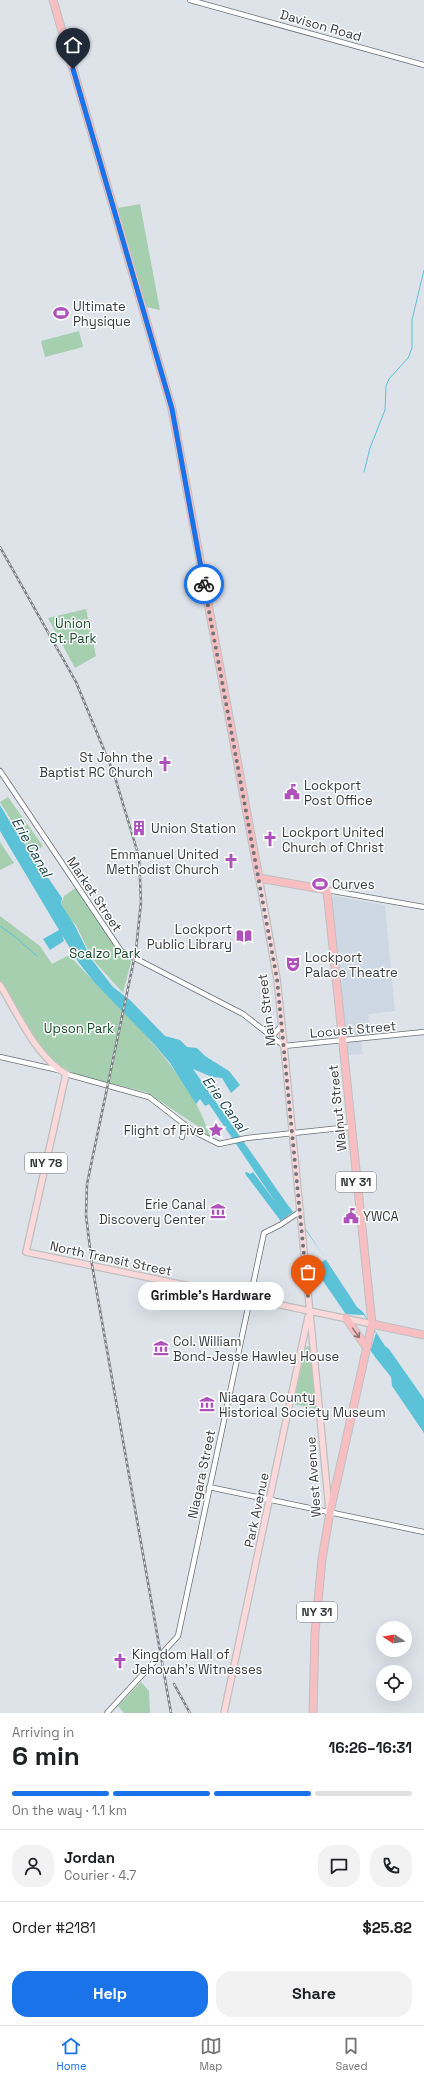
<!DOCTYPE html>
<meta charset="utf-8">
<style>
body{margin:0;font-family:"Space Grotesk",sans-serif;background:#f2f2f2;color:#202124;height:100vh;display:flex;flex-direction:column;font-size:15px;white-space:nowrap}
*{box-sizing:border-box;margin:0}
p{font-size:13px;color:#757577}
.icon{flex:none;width:22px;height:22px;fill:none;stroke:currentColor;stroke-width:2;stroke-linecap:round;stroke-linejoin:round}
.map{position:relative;height:1713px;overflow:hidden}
.details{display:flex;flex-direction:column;background:#fff;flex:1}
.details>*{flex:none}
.needle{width:26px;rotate:282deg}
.buttons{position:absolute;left:376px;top:1621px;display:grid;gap:8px}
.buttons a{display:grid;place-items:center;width:36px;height:36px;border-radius:50%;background:#fff;box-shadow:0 4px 16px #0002;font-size:20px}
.pin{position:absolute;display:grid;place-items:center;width:34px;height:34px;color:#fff;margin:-41px -17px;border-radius:50% 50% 50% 0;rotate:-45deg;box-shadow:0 0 4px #0007}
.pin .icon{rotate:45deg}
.courier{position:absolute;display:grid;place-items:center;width:40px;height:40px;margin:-20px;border:3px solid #1a73e8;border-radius:50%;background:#fff;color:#222;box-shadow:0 1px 5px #0007}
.bubble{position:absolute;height:28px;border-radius:14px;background:#fff;box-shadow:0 4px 16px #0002;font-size:13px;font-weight:700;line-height:28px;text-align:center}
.summary em{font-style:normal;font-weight:700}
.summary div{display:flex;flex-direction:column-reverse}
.summary{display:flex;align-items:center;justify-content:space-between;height:68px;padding:0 12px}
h1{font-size:26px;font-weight:700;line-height:30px}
.bar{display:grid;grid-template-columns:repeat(4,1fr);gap:6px 4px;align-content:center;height:48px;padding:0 12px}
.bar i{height:5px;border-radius:3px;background:#e0e0e0}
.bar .current{background:#1a73e8}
.bar p{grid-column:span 4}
.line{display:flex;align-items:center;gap:10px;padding:0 12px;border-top:1px solid #e0e0e0}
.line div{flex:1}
.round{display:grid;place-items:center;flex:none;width:42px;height:42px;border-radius:16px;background:#f2f2f2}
.action{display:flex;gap:8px;margin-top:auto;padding:8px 12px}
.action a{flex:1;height:46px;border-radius:16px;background:#1a73e8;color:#fff;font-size:16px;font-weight:700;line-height:46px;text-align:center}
.action a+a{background:#f2f2f2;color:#202124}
.menu{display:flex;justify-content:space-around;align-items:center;height:56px;border-top:1px solid #e0e0e0;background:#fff;font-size:11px;color:#757577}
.menu a{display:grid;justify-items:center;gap:2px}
.menu .current{color:#1a73e8}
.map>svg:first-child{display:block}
</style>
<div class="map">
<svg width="424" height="1713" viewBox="0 0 424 1713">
<rect width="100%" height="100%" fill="#dee3ea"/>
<path fill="#ced7e4" d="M 335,896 L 385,905 L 395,1011 L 353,1016 L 368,1014 L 370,1035 L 361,1036 L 362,1054 L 348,1055 L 332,898 Z"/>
<path fill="#a6cfb0" d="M 140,204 L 160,310 L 146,307 L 118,208 Z
M 79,331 L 83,347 L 45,357 L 41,341 Z
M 86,609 L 96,656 L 75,668 L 48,618 Z
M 8,797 L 43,846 L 32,854 L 0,802 Z
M 0,842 L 14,863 L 0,870 Z
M 77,887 L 120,952 L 132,958 L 123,993 L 93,960 L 76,925 L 67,916 L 61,904 L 64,896 Z
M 0,916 L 40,946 L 52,964 L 69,955 C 113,1003 164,1046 196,1104 C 202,1114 206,1126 211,1138 L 196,1125 L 146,1092 L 80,1076 L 57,1065 L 42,1050 L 0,983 Z
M 309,1346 L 310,1348 L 316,1409 L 293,1404 L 306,1347 Z
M 141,1682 L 149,1691 L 150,1713 L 124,1713 L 118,1706 Z"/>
<path fill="#5bc2d8" d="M 0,805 L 13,827 L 62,898 L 61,904 L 75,926 L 92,960 L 113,987 L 130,1000 L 165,1036 L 180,1040 L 187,1047 L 197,1048 L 205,1056 L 229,1071 L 240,1085 L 231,1093 L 222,1078 L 212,1077 L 193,1069 L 287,1204 L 302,1223 L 357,1307 L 363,1312 L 385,1346 L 389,1349 L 424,1399 L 424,1433 L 392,1386 L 391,1377 L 375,1357 L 319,1275 L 312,1269 L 280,1220 L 246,1175 L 245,1173 L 247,1172 L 250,1174 L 253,1172 L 276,1203 L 209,1104 L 205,1106 L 200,1099 L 196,1104 L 170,1063 L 154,1044 L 94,982 L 79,963 L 62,935 L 64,941 L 50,950 L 43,939 L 59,930 L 0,831 Z"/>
<path fill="#dee3ea" d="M 293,1212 L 326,1259 L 312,1269 L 279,1222 Z
M 342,1314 L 364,1315 L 376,1333 L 370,1352 Z"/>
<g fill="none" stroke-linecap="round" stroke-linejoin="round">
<path stroke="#5bc2d8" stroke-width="1" d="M 364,472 L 370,448 L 385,410 L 386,386 L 389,379 L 408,358 L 412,348 L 412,320 L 424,270
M 19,833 L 22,831
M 0,926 L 14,936 L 37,956"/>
<defs>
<path id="minor" d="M 190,0 L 424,65
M 0,771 L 121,951 L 243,1014 L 284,1046 L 424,1032
M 327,890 L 424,907
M 267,1033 L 275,1033 L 282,1025
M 0,1057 L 58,1070
M 66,1074 L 149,1097 L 193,1131 L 219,1144 L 247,1138 L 350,1127
M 182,1137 L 184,1124
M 209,1487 L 424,1532
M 107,1713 L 178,1636 L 264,1233 L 280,1225 L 301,1211"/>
<path id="major" d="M 259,878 L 277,979 L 284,1046 L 329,1509
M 0,985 C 18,1014 36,1057 66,1074 L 26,1252 L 372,1324
M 224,1713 L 308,1317"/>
<path id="highway" d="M 53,0 L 172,409 L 259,878 L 327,890 L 372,1324 L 330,1512 L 322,1559 L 315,1633 L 313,1713
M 346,1318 L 366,1347
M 372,1324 L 424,1335"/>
</defs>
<use href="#minor" stroke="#6b6f76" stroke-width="6"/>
<use href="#major" stroke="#bfc0c0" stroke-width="8"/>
<use href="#highway" stroke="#bfc0c0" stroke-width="9"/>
<use href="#minor" stroke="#fff" stroke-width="4.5"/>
<use href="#major" stroke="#fbd9db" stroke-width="5.5"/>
<use href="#highway" stroke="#f8bfc3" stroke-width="7"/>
<defs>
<path id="rail" d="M 0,547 L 76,682 L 114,774 L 139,857 L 141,902 L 136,950 L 87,1184 L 86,1215 L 92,1265 L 171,1713
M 174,1684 L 190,1713"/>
</defs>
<use href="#rail" stroke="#7b7e82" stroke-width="2.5"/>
<use href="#rail" stroke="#fff" stroke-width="1" stroke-dasharray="3" stroke-linecap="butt"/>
</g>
<defs><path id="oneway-shaft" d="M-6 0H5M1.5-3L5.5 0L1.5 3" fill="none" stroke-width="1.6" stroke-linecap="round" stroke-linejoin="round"/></defs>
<use stroke="#8e7578" href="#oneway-shaft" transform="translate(356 1333) rotate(55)"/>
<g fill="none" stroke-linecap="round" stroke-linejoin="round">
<path stroke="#717478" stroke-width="4" stroke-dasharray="0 7.2" d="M 204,584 L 277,979 L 308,1296"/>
<path stroke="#1a73e8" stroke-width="5" d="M 73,69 L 172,409 L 204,584"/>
</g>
<defs>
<symbol id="stadium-bare" viewBox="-9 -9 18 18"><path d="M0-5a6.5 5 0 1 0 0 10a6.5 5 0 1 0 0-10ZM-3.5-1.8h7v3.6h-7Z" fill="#af51bb" stroke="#fff" stroke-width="2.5" paint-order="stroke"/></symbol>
<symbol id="church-bare" viewBox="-9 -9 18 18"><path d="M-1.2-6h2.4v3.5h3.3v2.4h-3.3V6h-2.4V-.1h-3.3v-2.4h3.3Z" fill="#af51bb" stroke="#fff" stroke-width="2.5" paint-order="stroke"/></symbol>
<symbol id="civic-bare" viewBox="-9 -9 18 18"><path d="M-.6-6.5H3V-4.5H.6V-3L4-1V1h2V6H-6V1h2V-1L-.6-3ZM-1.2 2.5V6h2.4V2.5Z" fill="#af51bb" stroke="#fff" stroke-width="2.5" paint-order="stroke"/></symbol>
<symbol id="building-bare" viewBox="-9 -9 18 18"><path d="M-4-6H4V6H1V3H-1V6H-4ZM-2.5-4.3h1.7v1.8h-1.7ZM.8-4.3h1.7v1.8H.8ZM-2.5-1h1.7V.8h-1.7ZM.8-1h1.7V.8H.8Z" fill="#af51bb" stroke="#fff" stroke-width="2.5" paint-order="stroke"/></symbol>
<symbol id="library-bare" viewBox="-9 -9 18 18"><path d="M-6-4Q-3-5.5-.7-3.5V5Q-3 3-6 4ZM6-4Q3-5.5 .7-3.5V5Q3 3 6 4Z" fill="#af51bb" stroke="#fff" stroke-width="2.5" paint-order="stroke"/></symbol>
<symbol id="theatre-bare" viewBox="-9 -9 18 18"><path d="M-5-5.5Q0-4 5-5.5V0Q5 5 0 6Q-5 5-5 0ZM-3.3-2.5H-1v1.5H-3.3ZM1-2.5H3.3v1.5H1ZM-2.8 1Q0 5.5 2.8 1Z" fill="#af51bb" stroke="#fff" stroke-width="2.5" paint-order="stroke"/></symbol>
<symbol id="sight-bare" viewBox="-9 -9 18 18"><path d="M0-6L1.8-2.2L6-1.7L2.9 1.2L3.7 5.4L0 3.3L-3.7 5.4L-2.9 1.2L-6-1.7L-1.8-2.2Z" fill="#af51bb" stroke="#fff" stroke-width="2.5" paint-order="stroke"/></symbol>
<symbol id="museum-bare" viewBox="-9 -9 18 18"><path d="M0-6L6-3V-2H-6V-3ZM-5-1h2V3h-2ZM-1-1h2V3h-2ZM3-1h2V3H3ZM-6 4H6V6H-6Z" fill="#af51bb" stroke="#fff" stroke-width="2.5" paint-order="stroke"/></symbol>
</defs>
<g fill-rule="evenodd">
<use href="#stadium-bare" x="50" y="302" width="22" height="22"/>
<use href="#church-bare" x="154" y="753" width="22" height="22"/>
<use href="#civic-bare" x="281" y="781" width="22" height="22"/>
<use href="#building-bare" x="128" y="817" width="22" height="22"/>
<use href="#church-bare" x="259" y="828" width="22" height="22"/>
<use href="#church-bare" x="220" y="850" width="22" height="22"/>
<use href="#stadium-bare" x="309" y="873" width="22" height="22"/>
<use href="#library-bare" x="233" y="925" width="22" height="22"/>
<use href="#theatre-bare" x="282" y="953" width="22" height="22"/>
<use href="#sight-bare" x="205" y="1119" width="22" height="22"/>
<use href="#museum-bare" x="207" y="1200" width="22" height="22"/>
<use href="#civic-bare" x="340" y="1205" width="22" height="22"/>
<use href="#museum-bare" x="150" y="1337" width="22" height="22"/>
<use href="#museum-bare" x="196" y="1393" width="22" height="22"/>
<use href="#church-bare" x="109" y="1650" width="22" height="22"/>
</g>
<g text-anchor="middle" stroke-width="3" stroke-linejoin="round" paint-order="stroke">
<g fill="#fff" stroke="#737476" stroke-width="1">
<rect x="25" y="1153" width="42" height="20" rx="3"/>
<rect x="336" y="1172" width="40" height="20" rx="3"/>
<rect x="297" y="1602" width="40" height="20" rx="3"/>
</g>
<g font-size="12" font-weight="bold" fill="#37393b">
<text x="46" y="1167">NY 78</text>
<text x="356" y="1186">NY 31</text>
<text x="317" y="1616">NY 31</text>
</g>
<g font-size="13" fill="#37393b" stroke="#fff">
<text transform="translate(321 25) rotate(16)" y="5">Davison Road</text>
<text transform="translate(95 894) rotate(56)" y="5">Market Street</text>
<text transform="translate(266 1010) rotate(-97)" y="5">Main Street</text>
<text transform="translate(353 1029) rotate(-5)" y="5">Locust Street</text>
<text transform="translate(337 1108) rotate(-96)" y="5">Walnut Street</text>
<text transform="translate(111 1258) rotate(12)" y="5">North Transit Street</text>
<text transform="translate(201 1474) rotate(-78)" y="5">Niagara Street</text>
<text transform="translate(313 1477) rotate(-94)" y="5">West Avenue</text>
<text transform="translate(256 1510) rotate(-78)" y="5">Park Avenue</text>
</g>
<g font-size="13" fill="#37393b" stroke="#fff" text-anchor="start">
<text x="73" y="311">Ultimate<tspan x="73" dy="15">Physique</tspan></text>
<text x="153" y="762" text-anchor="end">St John the<tspan x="153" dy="15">Baptist RC Church</tspan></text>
<text x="304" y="790">Lockport<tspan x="304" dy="15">Post Office</tspan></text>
<text x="151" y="833">Union Station</text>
<text x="282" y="837">Lockport United<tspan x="282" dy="15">Church of Christ</tspan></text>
<text x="219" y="859" text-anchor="end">Emmanuel United<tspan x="219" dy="15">Methodist Church</tspan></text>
<text x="332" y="889">Curves</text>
<text x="232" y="934" text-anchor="end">Lockport<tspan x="232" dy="15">Public Library</tspan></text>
<text x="305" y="962">Lockport<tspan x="305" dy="15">Palace Theatre</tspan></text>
<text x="204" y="1135" text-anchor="end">Flight of Five</text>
<text x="206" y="1209" text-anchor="end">Erie Canal<tspan x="206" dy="15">Discovery Center</tspan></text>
<text x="363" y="1221">YWCA</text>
<text x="173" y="1346">Col. William<tspan x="173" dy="15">Bond-Jesse Hawley House</tspan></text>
<text x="219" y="1402">Niagara County<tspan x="219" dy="15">Historical Society Museum</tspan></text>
<text x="132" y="1659">Kingdom Hall of<tspan x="132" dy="15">Jehovah’s Witnesses</tspan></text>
</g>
<g font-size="13" fill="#174a29" stroke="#fff">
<text x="73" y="628">Union<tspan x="73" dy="15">St. Park</tspan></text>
<text x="105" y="958">Scalzo Park</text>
<text x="79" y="1033">Upson Park</text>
</g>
<g font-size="14" font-style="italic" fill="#103f49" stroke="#fff">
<text transform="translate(32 847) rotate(60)" y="5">Erie Canal</text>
<text transform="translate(225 1104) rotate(54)" y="5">Erie Canal</text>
</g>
</g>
</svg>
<div class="buttons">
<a><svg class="needle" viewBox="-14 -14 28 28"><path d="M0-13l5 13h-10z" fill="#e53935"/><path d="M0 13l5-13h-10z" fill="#757577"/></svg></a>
<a><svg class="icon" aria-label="locate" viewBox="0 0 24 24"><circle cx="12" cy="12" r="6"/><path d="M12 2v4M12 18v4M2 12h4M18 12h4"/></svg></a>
</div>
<div class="pin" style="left:308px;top:1296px;background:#ea580c"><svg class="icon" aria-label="bag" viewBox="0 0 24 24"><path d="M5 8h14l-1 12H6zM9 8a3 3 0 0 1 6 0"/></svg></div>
<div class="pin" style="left:73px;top:69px;background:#1f2937"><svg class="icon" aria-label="home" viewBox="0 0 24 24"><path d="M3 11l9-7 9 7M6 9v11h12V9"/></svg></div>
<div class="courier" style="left:204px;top:584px"><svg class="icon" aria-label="bike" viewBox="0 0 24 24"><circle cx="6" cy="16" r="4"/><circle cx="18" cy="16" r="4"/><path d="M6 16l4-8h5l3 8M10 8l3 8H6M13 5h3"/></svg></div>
<div class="bubble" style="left:138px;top:1282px;width:146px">Grimble's Hardware</div>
</div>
<section class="details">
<div class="summary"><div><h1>6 min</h1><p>Arriving in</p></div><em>16:26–16:31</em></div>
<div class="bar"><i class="current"></i><i class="current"></i><i class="current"></i><i></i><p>On the way · 1.1 km</p></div>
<div class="line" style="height:72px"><a class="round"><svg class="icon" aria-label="person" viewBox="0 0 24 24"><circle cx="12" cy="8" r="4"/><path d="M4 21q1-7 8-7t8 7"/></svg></a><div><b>Jordan</b><p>Courier · 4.7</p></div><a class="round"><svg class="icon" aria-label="chat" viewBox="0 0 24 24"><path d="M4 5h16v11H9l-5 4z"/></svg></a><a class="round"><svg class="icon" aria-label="phone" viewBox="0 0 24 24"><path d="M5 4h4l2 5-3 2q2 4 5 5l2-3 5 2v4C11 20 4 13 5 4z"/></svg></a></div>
<div class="line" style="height:52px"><div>Order #2181</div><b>$25.82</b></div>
<div class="action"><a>Help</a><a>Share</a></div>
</section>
<nav class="menu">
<a class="current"><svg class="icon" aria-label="home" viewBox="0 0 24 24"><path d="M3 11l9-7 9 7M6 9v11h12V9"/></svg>Home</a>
<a><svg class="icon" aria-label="map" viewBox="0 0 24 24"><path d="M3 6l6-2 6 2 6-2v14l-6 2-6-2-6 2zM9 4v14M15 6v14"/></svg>Map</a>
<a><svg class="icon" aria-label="saved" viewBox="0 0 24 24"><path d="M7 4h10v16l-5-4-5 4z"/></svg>Saved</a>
</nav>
